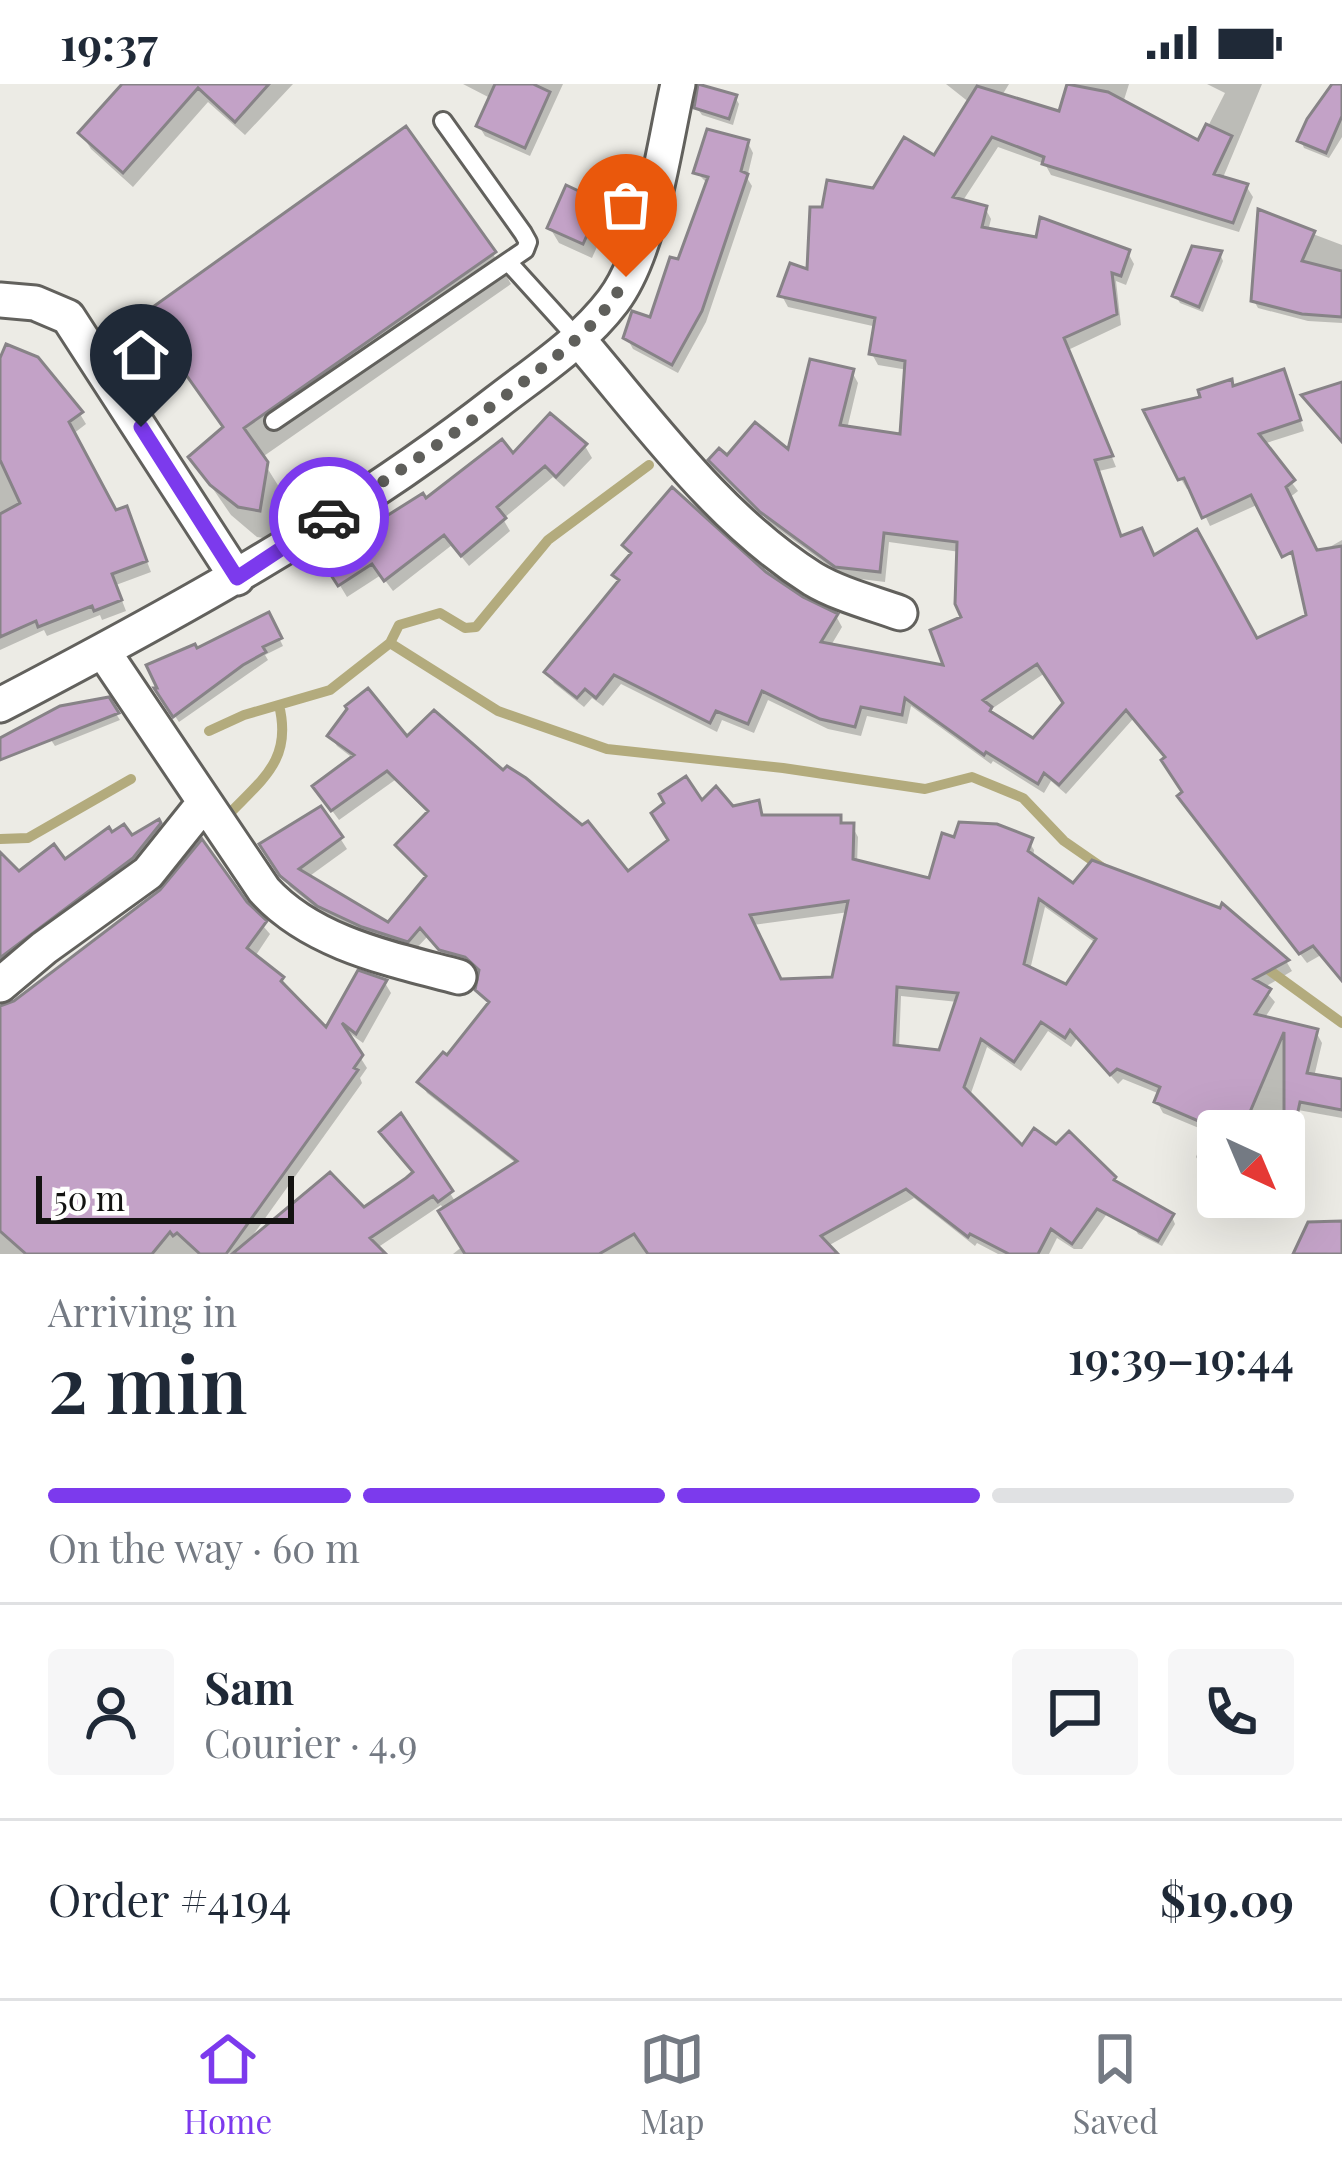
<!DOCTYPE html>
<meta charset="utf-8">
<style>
body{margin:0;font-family:"Playfair Display",serif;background:#f6f6f7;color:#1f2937;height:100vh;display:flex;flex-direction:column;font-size:45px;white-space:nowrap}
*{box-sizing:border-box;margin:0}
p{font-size:39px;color:#747a83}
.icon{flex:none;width:66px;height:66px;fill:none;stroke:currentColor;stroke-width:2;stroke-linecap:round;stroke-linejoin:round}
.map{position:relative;height:1170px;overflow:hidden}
.sheet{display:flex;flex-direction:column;background:#fff;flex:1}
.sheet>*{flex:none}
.needle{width:78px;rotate:136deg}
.tools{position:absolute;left:1197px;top:1026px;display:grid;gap:24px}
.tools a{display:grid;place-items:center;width:108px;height:108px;border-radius:12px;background:#fff;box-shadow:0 12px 48px #0002;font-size:60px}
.scale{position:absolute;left:36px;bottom:30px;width:258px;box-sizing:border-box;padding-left:12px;border:6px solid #131311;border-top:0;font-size:33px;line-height:42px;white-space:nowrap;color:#131311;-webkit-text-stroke:9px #fffffe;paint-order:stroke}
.pin{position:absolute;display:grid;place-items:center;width:102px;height:102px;color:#fff;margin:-123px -51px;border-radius:50% 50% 50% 0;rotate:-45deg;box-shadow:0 0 12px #0007}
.pin .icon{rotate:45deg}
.courier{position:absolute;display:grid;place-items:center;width:120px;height:120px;margin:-60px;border:9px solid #7c3aed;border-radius:50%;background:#fff;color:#222;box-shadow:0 3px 15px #0007}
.headline em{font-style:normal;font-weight:600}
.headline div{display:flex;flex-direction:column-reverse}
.headline{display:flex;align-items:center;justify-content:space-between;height:204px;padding:0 48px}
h1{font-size:78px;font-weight:600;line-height:90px}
.bar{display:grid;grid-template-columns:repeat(4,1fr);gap:18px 12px;align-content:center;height:144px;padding:0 48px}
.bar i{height:15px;border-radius:9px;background:#e0e1e3}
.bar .current{background:#7c3aed}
.bar p{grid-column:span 4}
.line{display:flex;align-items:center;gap:30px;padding:0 48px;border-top:3px solid #e0e1e3}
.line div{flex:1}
.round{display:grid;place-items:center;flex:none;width:126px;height:126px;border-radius:12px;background:#f6f6f7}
.status{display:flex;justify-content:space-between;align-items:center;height:84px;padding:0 60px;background:#fff;direction:ltr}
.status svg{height:33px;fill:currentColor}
.tab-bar{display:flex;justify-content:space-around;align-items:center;height:168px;border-top:3px solid #e0e1e3;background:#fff;font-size:33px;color:#747a83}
.tab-bar a{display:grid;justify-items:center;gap:6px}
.tab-bar .current{color:#7c3aed}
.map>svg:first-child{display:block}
</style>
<div class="status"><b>19:37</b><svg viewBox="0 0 49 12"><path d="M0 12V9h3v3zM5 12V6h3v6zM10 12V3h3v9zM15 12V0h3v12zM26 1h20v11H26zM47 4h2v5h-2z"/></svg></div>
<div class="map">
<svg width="1342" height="1170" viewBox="0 0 1342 1170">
<rect width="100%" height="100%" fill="#ecebe5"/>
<path fill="#0003" fill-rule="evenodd" d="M 125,0 L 293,0 L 245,51 L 208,18 L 133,103 L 91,65 L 81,49 Z
M 463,0 L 563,0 L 530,72 L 485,52 L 479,42 L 492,15 Z
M 946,0 L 1009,0 L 1001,13 L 1061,30 L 1070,0 L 1129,0 L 1123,19 L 1199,60 L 1225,9 L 1207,0 L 1262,0 L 1222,96 L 1246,102 L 1253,113 L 1239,148 L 1051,91 L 1045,80 L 998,63 L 962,118 L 985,124 L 991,135 L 988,147 L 1128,169 L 1134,180 L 1126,201 L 1116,197 L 1121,241 L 1068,266 L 1116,383 L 1099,387 L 1122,455 L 1154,475 L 1256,558 L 1309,533 L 1298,481 L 1342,456 L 1342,892 L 1321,871 L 1307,879 L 1187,723 L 1185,709 L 1167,675 L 1133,635 L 1066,710 L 1051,697 L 1044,709 L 993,677 L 991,680 L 911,622 L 907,640 L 867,632 L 861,652 L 828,645 L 768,616 L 754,649 L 722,636 L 717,648 L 621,600 L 603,622 L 592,614 L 584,623 L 554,599 L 548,588 L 620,499 L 616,491 L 632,473 L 625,462 L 765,490 L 801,516 L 836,532 L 842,543 L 830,563 L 947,585 L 966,534 L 960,468 L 889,458 L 885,498 L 844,493 L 770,439 L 712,376 L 789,371 L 852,288 L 858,299 L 847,345 L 903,354 L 908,286 L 878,281 L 872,270 L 877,243 L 788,223 L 782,212 L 810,189 L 874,108 L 935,75 L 970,19 ZM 1045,589 L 1066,620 L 1033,658 L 995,634 L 990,626 Z
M 735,13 L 739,20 L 733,41 L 702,31 L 697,24 Z
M 1342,23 L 1342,53 L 1329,74 L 1304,64 L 1301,57 Z
M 748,59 L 753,69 L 747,94 L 752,102 L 706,238 L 678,289 L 633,265 L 627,254 L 652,237 L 680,179 L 708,100 L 697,89 Z
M 600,120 L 609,136 L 592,174 L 559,159 L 550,144 Z
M 1260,130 L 1342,161 L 1342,239 L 1308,237 L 1258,224 L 1254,217 Z
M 493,170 L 511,200 L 261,374 L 284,411 L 276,456 L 257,453 L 231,431 L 191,373 L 225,346 L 147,231 Z
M 1220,170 L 1223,177 L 1203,228 L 1180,219 L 1176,212 Z
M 0,282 L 80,330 L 86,340 L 73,350 L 115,429 L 131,436 L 151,488 L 116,501 L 126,527 L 102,536 L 100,531 L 47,552 L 44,546 L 0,566 Z
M 1288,298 L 1304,347 L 1263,360 L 1298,407 L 1289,414 L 1259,420 L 1210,442 L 1191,402 L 1187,405 L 1181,395 L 1234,305 Z
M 585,362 L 592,374 L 564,403 L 553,393 L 503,435 L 510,447 L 469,482 L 452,461 L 393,507 L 381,491 L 347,513 L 324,475 L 513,373 Z
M 268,532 L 283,562 L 265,571 L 268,576 L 179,638 L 158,607 L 196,568 Z
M 107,616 L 120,636 L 55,662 L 51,656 Z
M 331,652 L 406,657 L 628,791 L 672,757 L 701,720 L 732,725 L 757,720 L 764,734 L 839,734 L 844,742 L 852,742 L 858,753 L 857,780 L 932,798 L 1027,755 L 1034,766 L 1033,774 L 1074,803 L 1221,828 L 1223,824 L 1286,877 L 1292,887 L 1263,904 L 1275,918 L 1264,935 L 1316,948 L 1322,959 L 1314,993 L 1342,999 L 1342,1034 L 1298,1026 L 1284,1108 L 1284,1047 L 1218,1047 L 1218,1090 L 1203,1084 L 1196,1073 L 1206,1047 L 1163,1029 L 1157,1018 L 1160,1010 L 1123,995 L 1118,1000 L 1077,954 L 1071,963 L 1048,947 L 1021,987 L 987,963 L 970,1012 L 1023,1066 L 1121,1110 L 1082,1165 L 1074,1165 L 1057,1154 L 1049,1170 L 998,1170 L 977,1159 L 975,1162 L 914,1114 L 817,1168 L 800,1170 L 453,1170 L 463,1162 L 441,1121 L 374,1166 L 378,1170 L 0,1170 L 0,923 L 15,920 L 244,820 L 270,850 L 254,874 L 282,896 L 326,948 L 385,899 L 391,909 L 363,959 L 341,943 L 367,984 L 360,994 L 362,999 L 248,1158 L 364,1127 L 408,1096 L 450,1109 L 456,1119 L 517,1080 L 427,1009 L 421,998 L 448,976 L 490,922 L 478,905 L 481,890 L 474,883 L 449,876 L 427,853 L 414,867 L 371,854 L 326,832 L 290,803 L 269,772 L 340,754 L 347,765 L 307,794 L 389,842 L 428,795 L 399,762 L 429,730 L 395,696 L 339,736 L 322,713 L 354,675 L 337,662 ZM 1045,823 L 1097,860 L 1067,904 L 1030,886 ZM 849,828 L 835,896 L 780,898 L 753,841 ZM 901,912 L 958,918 L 941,969 L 899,964 Z
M 158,739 L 165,752 L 139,784 L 0,890 L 0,798 L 131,755 Z
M 1172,1133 L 1175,1140 L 1162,1162 L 1138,1150 L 1134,1143 Z"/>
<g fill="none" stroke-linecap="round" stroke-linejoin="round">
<path stroke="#b3ab7d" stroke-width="10" d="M 390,559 L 498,627 L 607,665 L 783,684 L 925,705 L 972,693 L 1023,714 L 1064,757 L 1103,784
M 209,647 L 244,631 L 330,606 L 390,559 L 399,541 L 440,529 L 465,544 L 476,543 L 548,456 L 649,381
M 231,728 C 265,693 292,674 279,621
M 0,755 L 28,754 L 131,695
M 1262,881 L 1342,939"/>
</g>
<path fill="#c3a2c7" stroke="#878387" stroke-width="3" fill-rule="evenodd" d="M 122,0 L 269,0 L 235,38 L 198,4 L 123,89 L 78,49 Z
M 495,0 L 533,0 L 550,8 L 525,64 L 476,42 Z
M 698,0 L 737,11 L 729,35 L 694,24 Z
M 1067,0 L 1108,8 L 1198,56 L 1206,40 L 1232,52 L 1214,90 L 1248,100 L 1233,139 L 1042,80 L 1044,73 L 992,53 L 953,113 L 987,122 L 982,143 L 1036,153 L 1040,133 L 1130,166 L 1121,192 L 1112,189 L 1117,230 L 1064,254 L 1113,372 L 1095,376 L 1121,452 L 1142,444 L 1154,471 L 1197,445 L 1257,554 L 1306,531 L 1292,468 L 1282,473 L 1251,411 L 1202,434 L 1184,394 L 1178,396 L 1143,326 L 1200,313 L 1198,306 L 1232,295 L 1233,302 L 1284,285 L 1301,336 L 1259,350 L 1295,396 L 1286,403 L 1317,466 L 1342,462 L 1342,897 L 1313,862 L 1299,870 L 1177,712 L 1182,708 L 1161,676 L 1165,673 L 1126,626 L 1059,701 L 1044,689 L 1038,700 L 986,668 L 984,671 L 905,614 L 902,631 L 861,623 L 855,643 L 820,635 L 762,607 L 748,640 L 716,627 L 710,639 L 614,591 L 596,614 L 585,605 L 577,614 L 544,588 L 619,496 L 612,491 L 631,469 L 622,461 L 672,403 L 766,488 L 803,513 L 838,530 L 821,558 L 943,581 L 930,546 L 961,533 L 955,520 L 957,458 L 884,449 L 880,488 L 835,483 L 760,428 L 708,376 L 719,364 L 727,371 L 755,338 L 788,365 L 810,275 L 854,285 L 840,341 L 900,350 L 905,277 L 869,270 L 875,234 L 778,212 L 790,179 L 807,185 L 810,123 L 822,123 L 827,96 L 873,104 L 904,53 L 934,71 L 977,2 L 1059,27 ZM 1037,580 L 1063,619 L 1033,654 L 990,627 L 992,623 L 983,616 Z
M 1332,0 L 1342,0 L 1342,32 L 1326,69 L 1297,57 L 1307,35 Z
M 406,42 L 496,168 L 244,344 L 268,378 L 260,427 L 238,423 L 210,401 L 188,373 L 223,343 L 143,230 Z
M 707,45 L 749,56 L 741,87 L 748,90 L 702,227 L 672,281 L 623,254 L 632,227 L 650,233 L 670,173 L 678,175 L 708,93 L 693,89 Z
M 566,101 L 602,118 L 583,160 L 547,144 Z
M 1258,125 L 1315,147 L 1302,177 L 1342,187 L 1342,233 L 1302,230 L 1251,217 Z
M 1192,162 L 1222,167 L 1199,223 L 1172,212 Z
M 6,260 L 38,273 L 83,328 L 69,338 L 116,426 L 127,422 L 147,477 L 112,490 L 122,516 L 94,527 L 92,522 L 38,543 L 36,537 L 0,553 L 0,430 L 20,419 L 0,376 L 0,274 Z
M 1342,298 L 1342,358 L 1301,311 Z
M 550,329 L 587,360 L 556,393 L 545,382 L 497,423 L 506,434 L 461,472 L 444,451 L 384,497 L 372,480 L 338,502 L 320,474 L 423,409 L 426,414 L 502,355 L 513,369 Z
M 269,528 L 282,554 L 263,563 L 266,568 L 243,581 L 173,633 L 154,604 L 157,604 L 146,581 L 195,560 L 197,564 Z
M 368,604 L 407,652 L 434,626 L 503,686 L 507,682 L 526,694 L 582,741 L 588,737 L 628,787 L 668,756 L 651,729 L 664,719 L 659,710 L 686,692 L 702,716 L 716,702 L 733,722 L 759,716 L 762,731 L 841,731 L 841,739 L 854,739 L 853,775 L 929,794 L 942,749 L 954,753 L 959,738 L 997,740 L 1033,754 L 1028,767 L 1073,799 L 1092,776 L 1220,824 L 1222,819 L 1289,876 L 1254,895 L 1271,905 L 1255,930 L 1318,945 L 1307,989 L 1342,995 L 1342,1026 L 1300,1018 L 1295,1041 L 1284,1040 L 1284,948 L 1244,1042 L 1221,1033 L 1217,1045 L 1154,1018 L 1160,1003 L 1117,985 L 1110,991 L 1070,946 L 1065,954 L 1041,938 L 1014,978 L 981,955 L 964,1003 L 1022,1061 L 1034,1044 L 1056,1060 L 1069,1047 L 1116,1093 L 1114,1096 L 1174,1130 L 1158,1157 L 1097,1125 L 1072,1160 L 1051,1145 L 1038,1170 L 1009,1170 L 970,1150 L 968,1153 L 906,1105 L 821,1152 L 838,1170 L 648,1170 L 634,1150 L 599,1170 L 465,1170 L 438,1127 L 517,1077 L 417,998 L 443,968 L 447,971 L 489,918 L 475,906 L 479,886 L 465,873 L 439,866 L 420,844 L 408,858 L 362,843 L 317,822 L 280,792 L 259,760 L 321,722 L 343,753 L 299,785 L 388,838 L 426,792 L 395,761 L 428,727 L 387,687 L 331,727 L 312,702 L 354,671 L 327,652 L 347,625 L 345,622 ZM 1039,815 L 1096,855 L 1066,900 L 1024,880 ZM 848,817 L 832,893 L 781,895 L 750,831 ZM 897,903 L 958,909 L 939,966 L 894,961 Z
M 109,613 L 119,629 L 0,676 L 0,654 L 60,622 Z
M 159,735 L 161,739 L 133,774 L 0,874 L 0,768 L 19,787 L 54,760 L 65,775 L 109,743 L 112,748 L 124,740 L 132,751 Z
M 202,755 L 247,818 L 267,837 L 247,864 L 284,893 L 281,897 L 326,943 L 358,886 L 387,896 L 356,950 L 342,939 L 363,971 L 354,984 L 358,986 L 226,1170 L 200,1170 L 177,1149 L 173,1152 L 170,1148 L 152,1170 L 26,1170 L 0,1147 L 0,922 L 14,917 L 160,806 Z
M 401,1029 L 453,1107 L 438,1118 L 433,1112 L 370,1154 L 386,1170 L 232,1170 L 330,1088 L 364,1123 L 406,1094 L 413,1088 L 379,1048 Z
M 1342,1137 L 1342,1170 L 1293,1170 L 1308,1138 Z"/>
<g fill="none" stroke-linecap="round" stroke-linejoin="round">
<defs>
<path id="lane" d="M 509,179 L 578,255
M 274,337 L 525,166 L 528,158 L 523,149 L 443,37"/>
<path id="street" d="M 0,216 L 35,219 L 68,233 L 237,494
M 578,255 C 650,339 718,435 813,495 C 838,510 872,519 900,529
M 103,567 L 264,806 C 313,860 392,875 459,893
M 0,621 C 172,531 343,438 497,318 C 537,287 582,258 613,217 C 651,167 664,62 678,0
M 0,901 L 44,864 L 148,789 L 204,719"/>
</defs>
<use href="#lane" stroke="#62615d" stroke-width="22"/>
<use href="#street" stroke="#62615d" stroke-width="39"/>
<use href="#lane" stroke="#fff" stroke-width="16"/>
<use href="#street" stroke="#fff" stroke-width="33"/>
</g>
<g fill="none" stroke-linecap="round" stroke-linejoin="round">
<path stroke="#5f5f5b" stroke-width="12" stroke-dasharray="0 21.6" d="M 329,433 C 395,390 460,347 522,299 C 562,268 603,239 626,193"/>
<path stroke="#7c3aed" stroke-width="15" d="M 141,343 L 237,494 L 329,433"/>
</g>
</svg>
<div class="tools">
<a><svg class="needle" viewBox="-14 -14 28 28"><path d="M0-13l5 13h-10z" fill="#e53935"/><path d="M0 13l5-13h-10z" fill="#747a83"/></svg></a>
</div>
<div class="scale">50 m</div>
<div class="pin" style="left:626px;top:193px;background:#ea580c"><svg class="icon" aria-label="bag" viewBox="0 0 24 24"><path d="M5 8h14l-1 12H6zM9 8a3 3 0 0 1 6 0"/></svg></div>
<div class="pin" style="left:141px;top:343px;background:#1f2937"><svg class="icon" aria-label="home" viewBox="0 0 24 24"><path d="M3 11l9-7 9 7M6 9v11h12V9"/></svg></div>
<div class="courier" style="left:329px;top:433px"><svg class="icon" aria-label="car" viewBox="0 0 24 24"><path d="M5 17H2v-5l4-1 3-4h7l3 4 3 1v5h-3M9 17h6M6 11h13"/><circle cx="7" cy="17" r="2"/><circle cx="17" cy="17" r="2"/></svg></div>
</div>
<section class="sheet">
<div class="headline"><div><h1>2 min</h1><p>Arriving in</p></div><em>19:39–19:44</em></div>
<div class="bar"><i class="current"></i><i class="current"></i><i class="current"></i><i></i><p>On the way · 60 m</p></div>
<div class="line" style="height:216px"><a class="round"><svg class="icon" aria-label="person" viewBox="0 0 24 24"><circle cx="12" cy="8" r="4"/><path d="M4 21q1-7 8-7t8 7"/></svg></a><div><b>Sam</b><p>Courier · 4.9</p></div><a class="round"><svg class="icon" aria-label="chat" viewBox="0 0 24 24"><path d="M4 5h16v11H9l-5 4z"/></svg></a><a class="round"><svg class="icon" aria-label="phone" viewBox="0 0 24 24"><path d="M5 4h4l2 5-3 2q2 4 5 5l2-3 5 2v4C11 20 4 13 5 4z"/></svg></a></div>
<div class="line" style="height:156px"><div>Order #4194</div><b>$19.09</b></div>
</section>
<nav class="tab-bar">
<a class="current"><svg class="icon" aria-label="home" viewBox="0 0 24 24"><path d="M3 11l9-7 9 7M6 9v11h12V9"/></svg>Home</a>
<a><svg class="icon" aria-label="map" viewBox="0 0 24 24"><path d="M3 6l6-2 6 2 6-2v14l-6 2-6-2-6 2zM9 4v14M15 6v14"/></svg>Map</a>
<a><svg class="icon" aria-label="saved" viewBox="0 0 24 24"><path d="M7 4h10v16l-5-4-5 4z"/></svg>Saved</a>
</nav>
